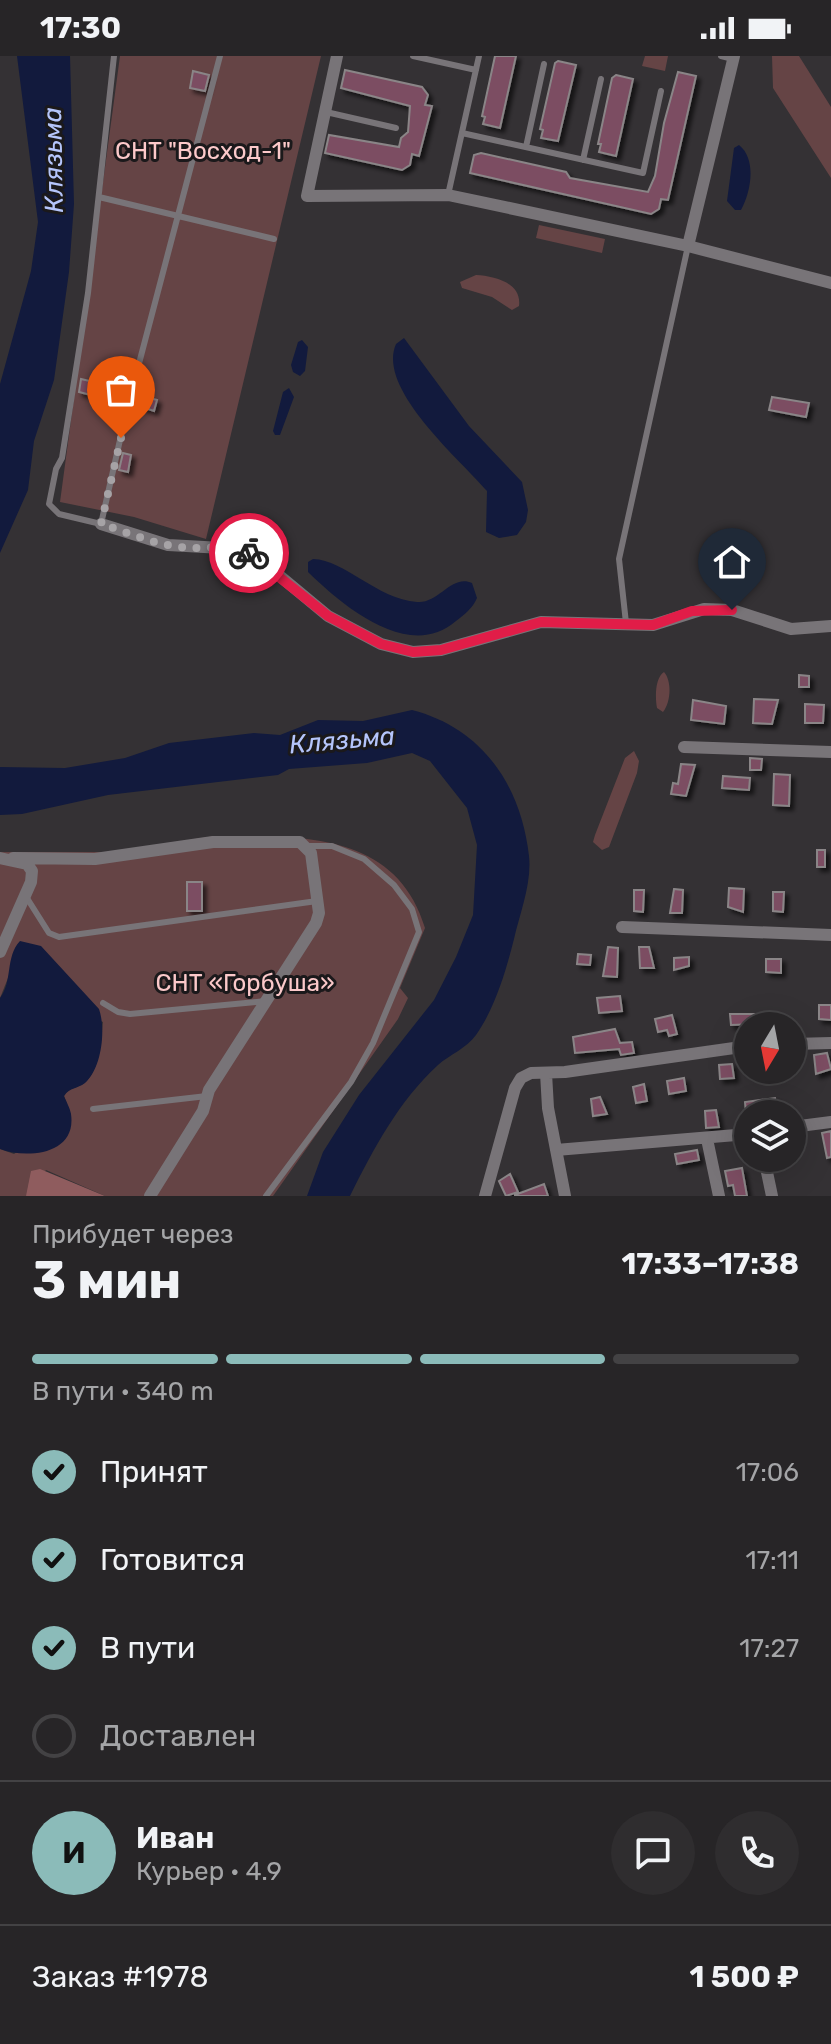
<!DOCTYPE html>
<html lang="ru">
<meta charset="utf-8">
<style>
body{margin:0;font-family:Rubik,sans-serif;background:#2f2d2f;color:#f1f3f6;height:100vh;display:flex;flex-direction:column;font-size:30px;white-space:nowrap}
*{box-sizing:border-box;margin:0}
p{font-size:26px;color:#a4a5a7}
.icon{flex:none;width:44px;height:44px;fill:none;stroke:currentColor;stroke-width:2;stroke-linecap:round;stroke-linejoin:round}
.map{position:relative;height:1140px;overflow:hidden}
.panel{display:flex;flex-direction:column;background:#272527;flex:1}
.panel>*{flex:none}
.needle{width:52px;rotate:190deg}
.controls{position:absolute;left:734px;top:956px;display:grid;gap:16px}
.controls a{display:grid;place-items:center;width:72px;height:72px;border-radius:50%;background:#272527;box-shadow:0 8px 32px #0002,0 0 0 2px #434244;font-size:40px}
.pin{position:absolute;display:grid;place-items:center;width:68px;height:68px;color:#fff;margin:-82px -34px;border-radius:50% 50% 50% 0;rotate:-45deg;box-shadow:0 0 8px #0007}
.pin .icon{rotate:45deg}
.courier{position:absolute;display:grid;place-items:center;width:80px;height:80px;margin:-40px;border:6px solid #e11d48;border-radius:50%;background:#fff;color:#222;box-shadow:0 2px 10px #0007}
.head em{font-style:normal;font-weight:700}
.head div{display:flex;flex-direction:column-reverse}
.head{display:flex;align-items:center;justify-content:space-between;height:136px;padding:0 32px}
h1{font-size:52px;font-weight:700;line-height:60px}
.bar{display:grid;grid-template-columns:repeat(4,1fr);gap:12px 8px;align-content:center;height:96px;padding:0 32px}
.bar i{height:10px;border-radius:6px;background:#434244}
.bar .current{background:#8bbbb9}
.bar p{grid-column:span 4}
.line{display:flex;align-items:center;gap:20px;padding:0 32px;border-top:2px solid #434244}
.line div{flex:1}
.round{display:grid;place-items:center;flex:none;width:84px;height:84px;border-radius:42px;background:#2f2d2f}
ol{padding:0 32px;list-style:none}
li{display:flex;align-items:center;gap:24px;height:88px}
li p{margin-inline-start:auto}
li .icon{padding:8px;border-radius:50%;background:#8bbbb9;color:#111;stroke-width:4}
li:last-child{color:#a4a5a7}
li i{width:44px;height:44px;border:4px solid #434244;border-radius:50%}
.status{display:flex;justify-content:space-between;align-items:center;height:56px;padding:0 40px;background:#272527;direction:ltr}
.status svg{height:22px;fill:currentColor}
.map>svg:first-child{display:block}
</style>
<div class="status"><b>17:30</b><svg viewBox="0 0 49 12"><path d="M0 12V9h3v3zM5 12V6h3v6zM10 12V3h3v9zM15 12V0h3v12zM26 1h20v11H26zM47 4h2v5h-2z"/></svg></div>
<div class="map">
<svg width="831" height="1140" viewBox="0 0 831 1140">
<defs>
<filter id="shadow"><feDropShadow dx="4" dy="4" stdDeviation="2" flood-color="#0009"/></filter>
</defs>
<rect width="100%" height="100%" fill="#343134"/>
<path fill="#654445" d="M 120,0 L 321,0 L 206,483 L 134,461 L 60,446 Z
M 645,0 L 668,0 L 665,15 L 642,10 Z
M 772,0 L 799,0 L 831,51 L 831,122 L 773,32 Z
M 539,169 L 605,183 L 602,197 L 536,182 Z
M 476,219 C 495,220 522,227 519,250 L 512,254 L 492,241 L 462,232 L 460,226 Z
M 664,616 C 672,625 671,646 663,656 L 657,652 C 655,641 655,622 664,616 Z
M 634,695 L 639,705 L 637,717 L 609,791 L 602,794 L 593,786 L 595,779 L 625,702 Z
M 215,780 C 296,780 396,774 425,872 L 400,932 L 408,942 L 398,963 L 273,1140 L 105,1140 L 46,1114 L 26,1140 L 0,1140 L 0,1093 L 14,1098 L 71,1059 L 64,1040 C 69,1031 76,1033 84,1027 C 100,1015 101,985 103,966 L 10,917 L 0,942 L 0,796 L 110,796 Z"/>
<path fill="#8f5c5e" d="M 40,1113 L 105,1140 L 26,1140 L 31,1115 Z"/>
<path fill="#121a3d" d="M 17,0 L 70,0 L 74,148 L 69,216 L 54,324 L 34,385 L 28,434 L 0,497 L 0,328 L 31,215 L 38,166 Z
M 739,89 C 757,103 751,136 741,154 L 735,154 L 727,145 L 734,92 Z
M 404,282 L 469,370 L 522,426 L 528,454 L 526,466 L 517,479 L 499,482 L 486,476 L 487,435 C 462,405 376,333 396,288 Z
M 302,284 L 308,291 L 305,315 L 300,320 L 293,316 L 291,309 L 298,286 Z
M 289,332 L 294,341 L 280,379 L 275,379 L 273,375 L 283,336 Z
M 313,503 C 345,504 377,543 417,546 C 439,548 451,518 472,527 L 477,542 C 473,552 464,559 456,565 C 409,606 343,550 308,516 L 308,506 Z
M 412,654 C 482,672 521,729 529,800 C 532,827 520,857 514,883 C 506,915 495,952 476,979 C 467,992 449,999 438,1009 C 398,1046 374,1092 350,1140 L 307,1140 L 323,1096 L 359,1039 L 434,944 L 456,901 L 473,859 L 477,789 L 467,752 L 430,705 L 412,697 L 367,707 L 289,713 L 278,719 L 108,739 L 22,758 L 0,759 L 0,711 L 65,712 L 125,702 L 169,687 L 254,677 L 280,679 L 318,664 L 363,665 Z
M 20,885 L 41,890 L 99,953 C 106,973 102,1012 85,1027 C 77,1033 70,1031 64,1040 C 66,1045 70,1052 71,1058 C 77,1099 26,1103 0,1093 L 0,942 C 13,925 5,901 20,885 Z"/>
<path fill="#7b4d62" stroke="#8a8587" stroke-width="2" filter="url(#shadow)" d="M 495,0 L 516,0 L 500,72 L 483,68 L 485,61 L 482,60 Z
M 558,5 L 576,9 L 558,85 L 541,82 L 543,74 L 540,73 L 555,7 Z
M 345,14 L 422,31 L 428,39 L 425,49 L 432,50 L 419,100 L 412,98 L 410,109 L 402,114 L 325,97 L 329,79 L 399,91 L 401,82 L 408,76 L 410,50 L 341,32 Z
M 193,15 L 209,19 L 205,35 L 190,32 Z
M 678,16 L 696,20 L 668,144 L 661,143 L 659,153 L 651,158 L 470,117 L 474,99 L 481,97 L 566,116 L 570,122 L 648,136 L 655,120 L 664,67 Z
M 616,19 L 633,23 L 616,100 L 599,96 L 601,88 L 598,88 L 612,22 Z
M 81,323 L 94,326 L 91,339 L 79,336 Z
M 142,340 L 157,344 L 154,355 L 139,350 Z
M 772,341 L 809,347 L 806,361 L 769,354 Z
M 123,397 L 131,399 L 128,416 L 119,414 Z
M 799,619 L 809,620 L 809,631 L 799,631 Z
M 754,643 L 778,644 L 772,668 L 753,667 Z
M 693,644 L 726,650 L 724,668 L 691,664 Z
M 805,648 L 824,649 L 823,667 L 805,667 Z
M 750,702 L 762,703 L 761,714 L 750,714 Z
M 681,708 L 695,709 L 686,740 L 671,738 L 673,727 L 678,728 Z
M 774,718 L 790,719 L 789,750 L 773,749 Z
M 723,720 L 750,722 L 749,734 L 722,732 Z
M 817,794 L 825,794 L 825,811 L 817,811 Z
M 187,826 L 202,826 L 202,855 L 187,855 Z
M 729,832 L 744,833 L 743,856 L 728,851 Z
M 674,833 L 683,834 L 682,857 L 670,857 Z
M 634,834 L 644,834 L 643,856 L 634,855 Z
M 773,836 L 784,836 L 783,856 L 773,855 Z
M 608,891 L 618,892 L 617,921 L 603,920 Z
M 639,891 L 649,891 L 654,912 L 640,912 Z
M 578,898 L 591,899 L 590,909 L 577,908 Z
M 689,901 L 689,910 L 674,914 L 674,902 Z
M 766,903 L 781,903 L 781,917 L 766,916 Z
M 620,940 L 622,955 L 599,957 L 597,942 Z
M 819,949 L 831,949 L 831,964 L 819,963 Z
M 730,958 L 757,958 L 757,968 L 731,969 Z
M 672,959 L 677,978 L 669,980 L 667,974 L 658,976 L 655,963 Z
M 615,973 L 620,987 L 632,986 L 634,997 L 621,999 L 619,993 L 575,997 L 573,981 Z
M 827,997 L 831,1013 L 816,1018 L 814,999 Z
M 732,1008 L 734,1022 L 720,1023 L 719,1009 Z
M 684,1022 L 686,1035 L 669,1038 L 667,1025 Z
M 644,1028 L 647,1045 L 636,1047 L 633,1031 Z
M 600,1041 L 607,1058 L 593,1060 L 591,1043 Z
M 775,1042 L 777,1058 L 746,1058 L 745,1046 Z
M 716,1054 L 719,1071 L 706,1072 L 705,1055 Z
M 831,1075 L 831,1101 L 827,1102 L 822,1077 Z
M 697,1094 L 699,1104 L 677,1108 L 675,1098 Z
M 742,1112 L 747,1140 L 735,1140 L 733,1129 L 728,1130 L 725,1115 Z
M 510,1118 L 518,1136 L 506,1140 L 499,1125 Z
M 544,1128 L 548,1140 L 515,1140 L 515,1139 Z"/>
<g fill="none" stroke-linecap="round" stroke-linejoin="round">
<path stroke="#787478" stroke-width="6" d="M 114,0 L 88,237 L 62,402 L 56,413 L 49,448 L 59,458 L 101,468 L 127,353 L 220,0
M 413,0 L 476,14
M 721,0 L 733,3
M 326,56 L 396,72
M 462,77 L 643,117 L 661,35
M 526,91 L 544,8
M 583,104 L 601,23
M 448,139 L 479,0
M 99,141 L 274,183
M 626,567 L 619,503 L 688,190
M 25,839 L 49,877 L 59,881 L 317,845
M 103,947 L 118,956 L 130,958 L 266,945
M 93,1053 L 207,1040
M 266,1140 L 351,1026 L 373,987 L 419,876 L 412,853 L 394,829 L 364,803 L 332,790 L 307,790"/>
<path stroke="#787478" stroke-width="12" d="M 337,0 L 307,140 L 448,139 L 688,190 L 831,227
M 688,190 L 734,0
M 101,468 L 168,489 L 240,493 L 257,501 L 328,560 L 381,588 L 413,596 L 441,594 L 541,566 L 653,569 L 704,553 L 732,554 L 791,573 L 831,570
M 684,691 L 831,696
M 0,802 L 27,808 L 32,815 L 31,826 L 0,896
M 13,802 L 95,803 L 213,786 L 300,786 L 311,797 L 319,857 L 316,867 L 209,1034 L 203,1055 L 150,1140
M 622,871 L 831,879
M 792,988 L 831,987
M 546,1017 L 548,1052 L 565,1140
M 792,1071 L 831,1066
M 707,1083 L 719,1140
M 556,1094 L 748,1078
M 764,1102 L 772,1140
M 485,1140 L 515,1032 L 521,1022 L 531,1017 L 565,1016 L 748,990"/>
</g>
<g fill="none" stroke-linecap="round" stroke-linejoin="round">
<path stroke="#a6a3a6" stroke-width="8" stroke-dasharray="0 14.4" d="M 121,382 L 101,468 C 127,476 153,488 180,491 C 205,495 225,486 249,497"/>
<path stroke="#e11d48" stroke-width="10" d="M 249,497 L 328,560 L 381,588 L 413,596 L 441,594 L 541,566 L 653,569 L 692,555 L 732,554"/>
</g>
<g text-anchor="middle" stroke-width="6" stroke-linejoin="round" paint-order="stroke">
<g font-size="24" fill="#fcc9ca" stroke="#1b191b">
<text x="203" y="103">СНТ "Восход-1"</text>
<text x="245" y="935">СНТ «Горбуша»</text>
</g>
<g font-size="26" font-style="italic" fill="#b5c5fb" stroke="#1b191b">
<text transform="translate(53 104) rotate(-91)" y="9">Клязьма</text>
<text transform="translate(342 684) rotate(-5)" y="9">Клязьма</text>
</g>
</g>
</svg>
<div class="controls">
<a><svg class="needle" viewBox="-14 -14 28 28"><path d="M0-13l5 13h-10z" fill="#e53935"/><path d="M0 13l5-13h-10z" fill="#a4a5a7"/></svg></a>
<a><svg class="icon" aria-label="layers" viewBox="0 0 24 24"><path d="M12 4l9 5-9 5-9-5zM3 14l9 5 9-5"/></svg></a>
</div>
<div class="pin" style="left:121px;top:382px;background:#ea580c"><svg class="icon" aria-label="bag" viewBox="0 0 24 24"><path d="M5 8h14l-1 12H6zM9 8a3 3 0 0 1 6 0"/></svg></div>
<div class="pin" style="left:732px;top:554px;background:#1f2937"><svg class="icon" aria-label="home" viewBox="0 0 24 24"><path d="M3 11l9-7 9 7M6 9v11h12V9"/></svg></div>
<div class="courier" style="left:249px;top:497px"><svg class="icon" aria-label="bike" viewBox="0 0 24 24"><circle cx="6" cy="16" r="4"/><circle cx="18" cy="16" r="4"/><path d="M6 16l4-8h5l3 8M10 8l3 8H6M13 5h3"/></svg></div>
</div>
<section class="panel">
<div class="head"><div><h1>3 мин</h1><p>Прибудет через</p></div><em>17:33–17:38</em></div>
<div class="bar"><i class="current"></i><i class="current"></i><i class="current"></i><i></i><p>В пути · 340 m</p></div>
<ol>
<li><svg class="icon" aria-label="check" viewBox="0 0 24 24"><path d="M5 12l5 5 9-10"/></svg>Принят<p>17:06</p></li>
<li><svg class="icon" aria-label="check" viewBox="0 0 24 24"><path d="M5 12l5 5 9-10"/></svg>Готовится<p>17:11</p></li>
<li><svg class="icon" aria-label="check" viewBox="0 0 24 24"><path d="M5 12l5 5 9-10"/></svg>В пути<p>17:27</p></li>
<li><i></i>Доставлен</li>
</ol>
<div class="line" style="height:144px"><b class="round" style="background:#8bbbb9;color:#111">И</b><div><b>Иван</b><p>Курьер · 4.9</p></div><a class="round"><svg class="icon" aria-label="chat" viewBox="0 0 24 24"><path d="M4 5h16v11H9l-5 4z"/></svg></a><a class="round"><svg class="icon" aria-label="phone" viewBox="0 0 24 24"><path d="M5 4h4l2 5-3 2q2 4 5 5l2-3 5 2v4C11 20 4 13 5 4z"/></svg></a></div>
<div class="line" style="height:104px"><div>Заказ #1978</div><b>1 500 ₽</b></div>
</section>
